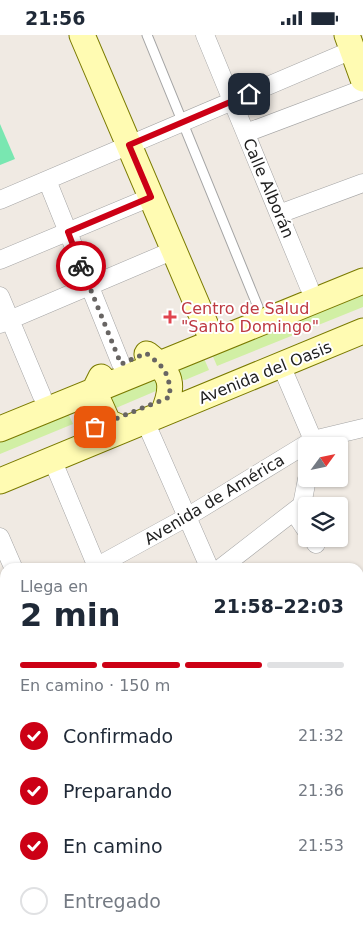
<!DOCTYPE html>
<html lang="es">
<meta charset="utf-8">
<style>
body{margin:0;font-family:"DejaVu Sans",sans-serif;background:#f2f2f3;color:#1f2937;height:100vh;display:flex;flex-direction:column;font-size:19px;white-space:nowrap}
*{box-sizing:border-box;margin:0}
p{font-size:16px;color:#747a83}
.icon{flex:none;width:28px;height:28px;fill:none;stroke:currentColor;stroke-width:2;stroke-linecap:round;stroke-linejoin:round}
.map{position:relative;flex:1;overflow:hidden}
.side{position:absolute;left:0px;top:528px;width:364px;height:376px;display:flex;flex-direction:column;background:#fff;border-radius:15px 15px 0 0;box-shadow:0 1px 4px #0004}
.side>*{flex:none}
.needle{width:32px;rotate:57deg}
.fabs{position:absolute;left:298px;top:402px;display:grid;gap:10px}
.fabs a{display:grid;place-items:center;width:50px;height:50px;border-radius:5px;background:#fff;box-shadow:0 1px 4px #0004;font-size:25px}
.pin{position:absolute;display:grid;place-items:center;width:42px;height:42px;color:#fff;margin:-21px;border-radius:10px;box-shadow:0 2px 8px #0006}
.courier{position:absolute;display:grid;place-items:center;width:50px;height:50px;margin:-25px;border:4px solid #cc0015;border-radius:50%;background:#fff;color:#222;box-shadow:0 1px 6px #0007}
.head em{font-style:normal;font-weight:800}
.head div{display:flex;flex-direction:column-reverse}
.head{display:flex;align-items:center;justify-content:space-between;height:85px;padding:0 20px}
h1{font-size:32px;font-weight:800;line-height:38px}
.bar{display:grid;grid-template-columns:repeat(4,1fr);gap:8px 5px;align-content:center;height:60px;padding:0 20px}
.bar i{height:6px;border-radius:4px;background:#e0e1e3}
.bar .current{background:#cc0015}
.bar p{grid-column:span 4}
ol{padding:0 20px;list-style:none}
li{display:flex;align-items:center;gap:15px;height:55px}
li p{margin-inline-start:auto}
li .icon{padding:5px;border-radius:50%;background:#cc0015;color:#fff;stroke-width:4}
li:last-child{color:#747a83}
li i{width:28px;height:28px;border:2px solid #e0e1e3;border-radius:50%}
.status{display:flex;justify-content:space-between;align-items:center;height:35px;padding:0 25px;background:#fff;direction:ltr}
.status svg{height:14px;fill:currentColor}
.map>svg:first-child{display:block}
</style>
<div class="status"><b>21:56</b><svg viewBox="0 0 49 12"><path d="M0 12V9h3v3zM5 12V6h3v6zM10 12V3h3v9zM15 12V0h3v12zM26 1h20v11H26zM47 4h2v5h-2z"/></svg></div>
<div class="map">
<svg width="363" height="903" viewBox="0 0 363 903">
<rect width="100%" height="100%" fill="#f0eae3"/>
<path fill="#d1efa4" d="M 363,255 L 363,272 L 217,331 L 211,317 Z
M 203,321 L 209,335 L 185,345 L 177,343 L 176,332 Z
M 157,339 L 163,353 L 116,373 L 108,371 L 107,364 Z
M 67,376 L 73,389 L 0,419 L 0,403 Z"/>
<path fill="#79e7b1" d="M 0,89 L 15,124 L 0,130 Z"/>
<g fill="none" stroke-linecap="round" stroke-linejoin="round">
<defs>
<path id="lane" d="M 147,0 L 258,272"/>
<path id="street" d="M 205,0 L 309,252
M 246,98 L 363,54
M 47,145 L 121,329
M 0,165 L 352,15
M 279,179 L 363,148
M 0,225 L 151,162
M 0,261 L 42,361
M 0,289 L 174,215
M 281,330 L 313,405 L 312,411
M 145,386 L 209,532
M 52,424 L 97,532
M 294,477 L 306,495
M 0,502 L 13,532
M 313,504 L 316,509
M 96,532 L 187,482 L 313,405 L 363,393
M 222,532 L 302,470 L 307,444
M 0,586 L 5,583
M 0,703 L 5,714
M 0,807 L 5,805
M 109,899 L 112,903
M 9,903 L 18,899"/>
<path id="secondary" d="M 82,0 L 207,293
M 347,0 L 363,44
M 147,319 C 172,338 175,350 163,378
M 101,342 L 94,356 L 108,387 L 124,394
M 0,394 L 363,246
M 0,446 L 363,296
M 359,782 L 363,778
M 185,903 L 190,899"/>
</defs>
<use href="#lane" stroke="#a5a5a5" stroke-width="11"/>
<use href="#street" stroke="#a5a5a5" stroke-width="19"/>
<use href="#secondary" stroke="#7a7a00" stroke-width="27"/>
<use href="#lane" stroke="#fff" stroke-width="9"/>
<use href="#street" stroke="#fff" stroke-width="18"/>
<use href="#secondary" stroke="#fffbb2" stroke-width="25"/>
</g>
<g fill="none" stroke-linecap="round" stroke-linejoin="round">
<path stroke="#686563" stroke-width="5" stroke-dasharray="0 9" d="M 81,231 L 121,329 L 146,318 C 164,332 170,338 170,362 L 95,392"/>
<path stroke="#cc0015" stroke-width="6" d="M 81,231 L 68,197 L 151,162 L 129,110 L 249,59"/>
</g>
<path fill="#e0444e" stroke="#fff" stroke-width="2" d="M167.5 274.5h5v5h5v5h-5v5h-5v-5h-5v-5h5z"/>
<g text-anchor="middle" stroke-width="4" stroke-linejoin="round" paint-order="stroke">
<g font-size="16" fill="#1e1e1e" stroke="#fff">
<text transform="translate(269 153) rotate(67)" y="6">Calle Alborán</text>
<text transform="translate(265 337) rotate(-22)" y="6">Avenida del Oasis</text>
<text transform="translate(214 464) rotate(-31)" y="6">Avenida de América</text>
</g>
<g font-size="16" fill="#be3a42" stroke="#fff" text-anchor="start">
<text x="181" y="279">Centro de Salud<tspan x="181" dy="18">"Santo Domingo"</tspan></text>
</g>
</g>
</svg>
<div class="fabs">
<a><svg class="needle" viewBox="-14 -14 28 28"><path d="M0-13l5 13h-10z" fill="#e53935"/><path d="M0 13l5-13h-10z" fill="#747a83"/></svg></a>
<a><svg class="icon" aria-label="layers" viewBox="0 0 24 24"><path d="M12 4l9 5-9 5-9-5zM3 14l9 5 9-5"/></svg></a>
</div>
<div class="pin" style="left:95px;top:392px;background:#ea580c"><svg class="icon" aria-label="bag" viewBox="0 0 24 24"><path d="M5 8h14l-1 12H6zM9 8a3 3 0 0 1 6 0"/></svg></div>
<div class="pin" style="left:249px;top:59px;background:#1f2937"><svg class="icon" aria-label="home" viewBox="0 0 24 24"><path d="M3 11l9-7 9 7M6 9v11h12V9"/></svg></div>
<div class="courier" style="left:81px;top:231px"><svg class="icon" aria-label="bike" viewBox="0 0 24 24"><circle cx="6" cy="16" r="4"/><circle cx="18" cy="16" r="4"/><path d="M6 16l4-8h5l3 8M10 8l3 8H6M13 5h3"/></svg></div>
<section class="side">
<div class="head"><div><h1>2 min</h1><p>Llega en</p></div><em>21:58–22:03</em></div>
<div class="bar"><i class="current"></i><i class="current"></i><i class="current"></i><i></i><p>En camino · 150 m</p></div>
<ol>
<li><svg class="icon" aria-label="check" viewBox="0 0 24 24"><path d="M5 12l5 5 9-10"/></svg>Confirmado<p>21:32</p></li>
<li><svg class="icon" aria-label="check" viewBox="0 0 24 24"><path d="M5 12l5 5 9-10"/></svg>Preparando<p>21:36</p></li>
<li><svg class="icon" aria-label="check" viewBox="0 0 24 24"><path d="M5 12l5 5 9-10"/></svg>En camino<p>21:53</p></li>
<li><i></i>Entregado</li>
</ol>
</section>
</div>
